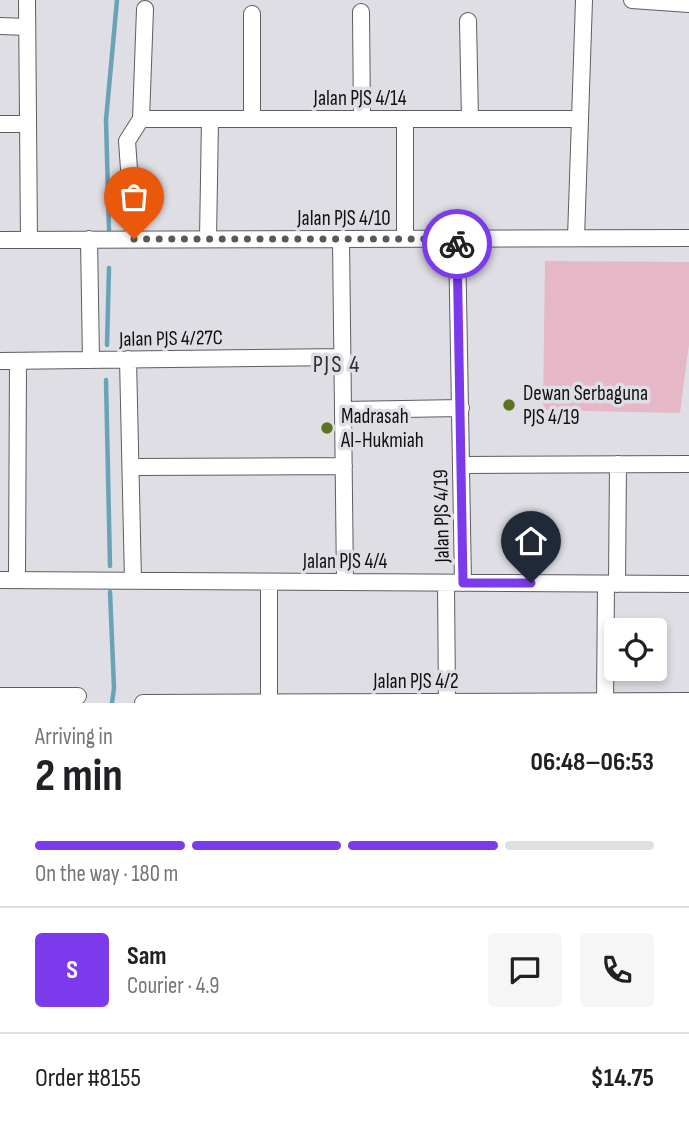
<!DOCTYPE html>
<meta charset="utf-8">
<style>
body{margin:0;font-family:"Sofia Sans Condensed",sans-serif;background:#f6f6f6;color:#202124;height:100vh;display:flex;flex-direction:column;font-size:26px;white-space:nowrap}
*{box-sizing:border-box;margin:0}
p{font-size:23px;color:#757577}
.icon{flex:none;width:38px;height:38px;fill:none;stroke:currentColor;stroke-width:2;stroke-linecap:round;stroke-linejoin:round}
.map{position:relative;height:703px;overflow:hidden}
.sheet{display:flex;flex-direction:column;background:#fff;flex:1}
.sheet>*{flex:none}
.fabs{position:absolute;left:604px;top:618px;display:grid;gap:14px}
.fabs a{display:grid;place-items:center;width:63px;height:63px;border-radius:7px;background:#fff;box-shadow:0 4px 10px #0003;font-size:35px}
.pin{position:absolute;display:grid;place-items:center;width:60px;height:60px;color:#fff;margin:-72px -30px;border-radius:50% 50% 50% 0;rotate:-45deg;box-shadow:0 0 7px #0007}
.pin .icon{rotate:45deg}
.courier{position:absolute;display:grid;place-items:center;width:70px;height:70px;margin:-35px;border:5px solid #7c3aed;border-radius:50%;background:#fff;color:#222;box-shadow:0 2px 9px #0007}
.head em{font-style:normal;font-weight:700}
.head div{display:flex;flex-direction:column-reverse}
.head{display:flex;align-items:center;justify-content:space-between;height:119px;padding:0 35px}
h1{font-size:46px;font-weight:700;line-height:52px}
.bar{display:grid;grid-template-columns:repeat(4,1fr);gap:10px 7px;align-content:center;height:84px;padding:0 35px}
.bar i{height:9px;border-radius:5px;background:#e0e0e0}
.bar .current{background:#7c3aed}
.bar p{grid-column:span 4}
.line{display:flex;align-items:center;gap:18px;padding:0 35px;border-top:2px solid #e0e0e0}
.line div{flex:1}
.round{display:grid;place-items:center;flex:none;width:74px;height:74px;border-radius:7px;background:#f6f6f6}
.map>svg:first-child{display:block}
</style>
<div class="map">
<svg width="689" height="703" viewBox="0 0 689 703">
<rect width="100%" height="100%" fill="#dfdee4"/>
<path fill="#e6b7c7" d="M 545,261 L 689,262 L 689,344 L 680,413 L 543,410 Z"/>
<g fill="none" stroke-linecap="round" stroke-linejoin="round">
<path stroke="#6aa3b8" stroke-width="4.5" d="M 109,230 L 106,120 L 117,0
M 107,345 L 109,268
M 106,380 L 110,566
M 110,592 L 114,688 L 112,703"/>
<defs>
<path id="minor" d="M 27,0 L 29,240
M 632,0 L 689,4
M 361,12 L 362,119
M 468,21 L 470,119
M 0,26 L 27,27
M 141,119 L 579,119
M 141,119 L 145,9
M 252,119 L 252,14
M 405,119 L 405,239
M 0,124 L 28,124
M 457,238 L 463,583
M 576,238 L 584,0
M 89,239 L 91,360
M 134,239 L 127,141 L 141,119
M 208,239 L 210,119
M 341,239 L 345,582
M 0,240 L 689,238
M 128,359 L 133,581
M 0,361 L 343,357
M 344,410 L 461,408
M 462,465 L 689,464
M 131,467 L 344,466
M 0,580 L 689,584
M 17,580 L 18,361
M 269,582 L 269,702
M 446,583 L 447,702
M 617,584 L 618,464
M 0,696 L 78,696
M 143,703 L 689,701
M 605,703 L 606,584"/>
</defs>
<use href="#minor" stroke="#5e5d62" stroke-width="18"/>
<use href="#minor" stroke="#fff" stroke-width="16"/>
</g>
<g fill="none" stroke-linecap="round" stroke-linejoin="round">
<path stroke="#59595c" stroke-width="7" stroke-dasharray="0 12.6" d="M 134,239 L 457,239 L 457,244"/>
<path stroke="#7c3aed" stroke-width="9" d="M 457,244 L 463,583 L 531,583"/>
</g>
<g fill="#5c7323" stroke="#dfdee4" stroke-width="2.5">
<circle cx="509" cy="405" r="7"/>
<circle cx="327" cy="428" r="7"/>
</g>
<g text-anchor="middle" stroke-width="7" stroke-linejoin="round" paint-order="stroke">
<g font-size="21" fill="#111113" stroke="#dfdee4">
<text x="360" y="105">Jalan PJS 4/14</text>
<text x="344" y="225">Jalan PJS 4/10</text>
<text transform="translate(171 338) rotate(-1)" y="7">Jalan PJS 4/27C</text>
<text transform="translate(441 516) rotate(-91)" y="7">Jalan PJS 4/19</text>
<text x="345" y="568">Jalan PJS 4/4</text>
<text x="416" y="688">Jalan PJS 4/2</text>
</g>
<g font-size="21" fill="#111113" stroke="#dfdee4" text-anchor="start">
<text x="523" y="400">Dewan Serbaguna<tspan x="523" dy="24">PJS 4/19</tspan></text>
<text x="341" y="423">Madrasah<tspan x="341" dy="24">Al-Hukmiah</tspan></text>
</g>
<g font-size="24" letter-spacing="2" fill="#2f2f33" stroke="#dfdee4">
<text x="337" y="372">PJS 4</text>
</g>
</g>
</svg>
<div class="fabs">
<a><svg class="icon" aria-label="locate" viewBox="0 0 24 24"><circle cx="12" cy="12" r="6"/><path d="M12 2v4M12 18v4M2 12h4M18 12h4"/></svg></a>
</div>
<div class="pin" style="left:134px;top:239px;background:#ea580c"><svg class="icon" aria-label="bag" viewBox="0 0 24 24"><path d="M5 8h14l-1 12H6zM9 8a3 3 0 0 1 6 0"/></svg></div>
<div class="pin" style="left:531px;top:583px;background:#1f2937"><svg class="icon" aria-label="home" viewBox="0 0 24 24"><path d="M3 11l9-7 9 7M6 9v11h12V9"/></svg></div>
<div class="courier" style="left:457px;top:244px"><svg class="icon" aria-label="bike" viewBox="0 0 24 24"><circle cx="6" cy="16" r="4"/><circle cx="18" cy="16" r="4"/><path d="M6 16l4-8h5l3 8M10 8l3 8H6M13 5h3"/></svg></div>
</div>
<section class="sheet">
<div class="head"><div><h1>2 min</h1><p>Arriving in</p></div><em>06:48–06:53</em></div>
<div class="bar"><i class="current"></i><i class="current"></i><i class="current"></i><i></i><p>On the way · 180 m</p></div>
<div class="line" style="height:126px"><b class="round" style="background:#7c3aed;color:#fff">S</b><div><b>Sam</b><p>Courier · 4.9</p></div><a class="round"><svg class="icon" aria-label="chat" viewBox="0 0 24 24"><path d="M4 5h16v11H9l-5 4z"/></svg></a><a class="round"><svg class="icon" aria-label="phone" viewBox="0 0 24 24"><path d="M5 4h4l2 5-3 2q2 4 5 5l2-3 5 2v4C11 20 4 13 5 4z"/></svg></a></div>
<div class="line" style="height:91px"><div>Order #8155</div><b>$14.75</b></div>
</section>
